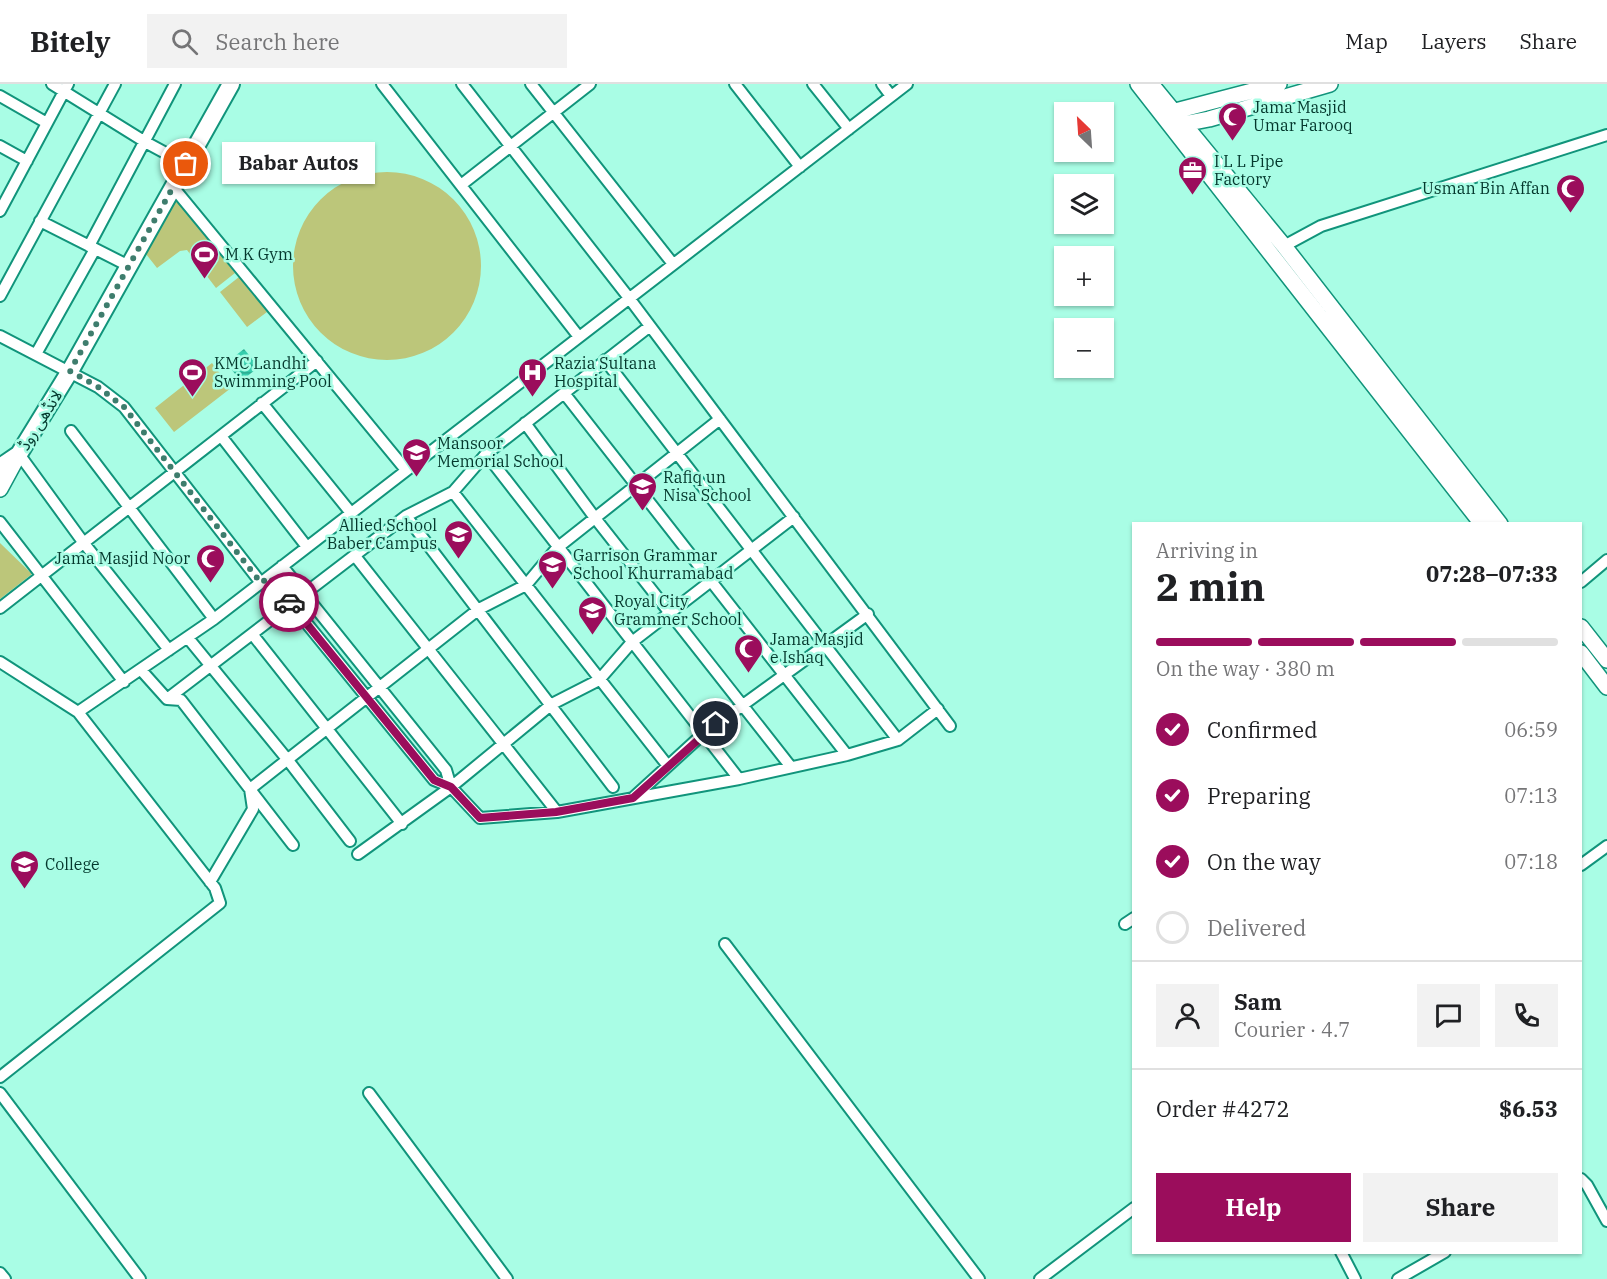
<!DOCTYPE html>
<meta charset="utf-8">
<style>
body{margin:0;font-family:"IBM Plex Serif","Noto Sans Arabic",serif;background:#f2f2f2;color:#202124;height:100vh;display:flex;flex-direction:column;font-size:22px;white-space:nowrap}
*{box-sizing:border-box;margin:0}
p{font-size:20px;color:#757577}
.icon{flex:none;width:33px;height:33px;fill:none;stroke:currentColor;stroke-width:2;stroke-linecap:round;stroke-linejoin:round}
.map{position:relative;flex:1;overflow:hidden}
.details{position:absolute;left:1132px;top:438px;width:450px;height:732px;display:flex;flex-direction:column;background:#fff;border-radius:0px;box-shadow:0 2px 4px #0004}
.details>*{flex:none}
.needle{width:39px;rotate:335deg}
.controls{position:absolute;left:1054px;top:18px;display:grid;gap:12px}
.controls a{display:grid;place-items:center;width:60px;height:60px;border-radius:0px;background:#fff;box-shadow:0 2px 4px #0004;font-size:30px}
.pin{position:absolute;display:grid;place-items:center;width:51px;height:51px;color:#fff;margin:-26px;border:3px solid #fff;border-radius:50%;box-shadow:0 2px 6px #0007}
.courier{position:absolute;display:grid;place-items:center;width:60px;height:60px;margin:-30px;border:4px solid #9b0d5c;border-radius:50%;background:#fff;color:#222;box-shadow:0 2px 8px #0007}
.bubble{position:absolute;height:42px;border-radius:0px;background:#fff;box-shadow:0 2px 4px #0004;font-size:20px;font-weight:700;line-height:42px;text-align:center}
.head em{font-style:normal;font-weight:700}
.head div{display:flex;flex-direction:column-reverse}
.head{display:flex;align-items:center;justify-content:space-between;height:102px;padding:0 24px}
h1{font-size:39px;font-weight:700;line-height:45px}
.bar{display:grid;grid-template-columns:repeat(4,1fr);gap:9px 6px;align-content:center;height:72px;padding:0 24px}
.bar i{height:8px;border-radius:4px;background:#e0e0e0}
.bar .current{background:#9b0d5c}
.bar p{grid-column:span 4}
.line{display:flex;align-items:center;gap:15px;padding:0 24px;border-top:2px solid #e0e0e0}
.line div{flex:1}
.round{display:grid;place-items:center;flex:none;width:63px;height:63px;border-radius:0px;background:#f2f2f2}
ol{padding:0 24px;list-style:none}
li{display:flex;align-items:center;gap:18px;height:66px}
li p{margin-inline-start:auto}
li .icon{padding:6px;border-radius:50%;background:#9b0d5c;color:#fff;stroke-width:4}
li:last-child{color:#757577}
li i{width:33px;height:33px;border:3px solid #e0e0e0;border-radius:50%}
.action{display:flex;gap:12px;margin-top:auto;padding:12px 24px}
.action a{flex:1;height:69px;border-radius:0px;background:#9b0d5c;color:#fff;font-size:24px;font-weight:700;line-height:69px;text-align:center}
.action a+a{background:#f2f2f2;color:#202124}
header{display:flex;align-items:center;gap:36px;box-sizing:border-box;height:84px;padding:0 30px;background:#fff;border-bottom:2px solid #e0e0e0}
header strong{font-size:28px}
nav{display:flex;gap:33px;margin-inline-start:auto;font-size:21px}
.search{width:420px;height:54px;background:#f2f2f2;display:flex;align-items:center;gap:15px;box-sizing:border-box;padding:0 21px;border-radius:0px;color:#757577;font-size:22px}
.map>svg:first-child{display:block}
</style>
<header>
<strong>Bitely</strong>
<div class="search"><svg class="icon" aria-label="search" viewBox="0 0 24 24"><circle cx="10" cy="10" r="6"/><path d="M15 15l6 6"/></svg>Search here</div>
<nav><a>Map</a><a>Layers</a><a>Share</a></nav>
</header>
<div class="map">
<svg width="1607" height="1195" viewBox="0 0 1607 1195">
<defs>
<pattern id="water-rules" width="6" height="5" patternUnits="userSpaceOnUse" patternTransform="scale(1.5)"><rect width="6" height="5" fill="#35cdad"/><path d="M0 2.5h6" fill="none" stroke="#2ba78d"/></pattern>
</defs>
<rect width="100%" height="100%" fill="#a9fde5"/>
<path fill="#bcc67a" d="M293 182a94 94 0 1 1 188 0a94 94 0 1 1-188 0Z
M 176,116 L 235,189 L 216,204 L 187,166 L 180,167 L 157,184 L 146,170 Z
M 239,193 L 267,228 L 247,243 L 220,208 Z
M 212,279 L 231,304 L 174,348 L 155,324 Z
M 0,459 L 32,490 L 0,515 Z"/>
<path fill="url(#water-rules)" d="M 244,265 L 259,283 L 241,297 L 226,279 Z"/>
<g fill="none" stroke-linecap="round" stroke-linejoin="round">
<defs>
<path id="street" d="M 52,0 L 147,59 L 186,80
M 382,0 L 579,253
M 462,0 L 629,214 L 950,642
M 531,0 L 673,180
M 735,0 L 800,83
M 813,0 L 849,45
M 882,0 L 891,12
M 0,12 L 47,39
M 0,62 L 27,77
M 461,101 L 590,0
M 173,103 L 406,386
M 0,127 L 68,0
M 40,137 L 129,182
M 89,162 L 175,0
M 1284,162 L 1321,142 L 1607,51
M 0,212 L 115,0
M 0,252 L 98,303 L 124,323 L 261,499
M 36,270 L 95,165
M 605,276 L 898,656
M 564,309 L 847,671
M 262,319 L 351,429
M 525,339 L 595,434 L 791,683
M 71,347 L 214,535
M 221,352 L 307,463
M 19,370 L 83,458 L 169,566
M 486,370 L 739,695
M 453,408 L 668,682
M 406,432 L 613,703
M 0,438 L 124,598
M 355,472 L 557,728
M 282,482 L 446,686 L 451,703 L 480,734 L 557,728 L 739,695 L 847,671 L 898,656 L 938,625
M 269,493 L 434,696 L 451,703
M 1581,498 L 1607,476
M 0,524 L 317,277
M 253,551 L 402,740
M 188,554 L 287,675 L 350,757
M 0,578 L 78,628 L 215,804 L 220,819 L 0,993
M 141,586 L 167,615 L 181,616 L 293,761
M 167,615 L 406,432 L 453,408 L 486,370 L 650,242
M 78,628 L 214,535 L 907,0
M 634,713 L 703,650 L 868,530
M 358,770 L 451,703 L 552,620 L 599,596 L 632,558 L 794,433
M 1581,781 L 1607,762
M 210,798 L 253,725 L 250,705 L 479,525 L 526,501 L 557,464 L 720,335
M 1125,840 L 1134,834
M 725,860 L 979,1195
M 0,1009 L 140,1195
M 369,1009 L 507,1195
M 1581,1095 L 1587,1101 L 1607,1137
M 1341,1168 L 1355,1195
M 0,1189 L 5,1195
M 1040,1195 L 1134,1124
M 1398,1195 L 1445,1168"/>
<path id="secondary" d="M 1138,0 L 1482,440
M 1151,0 L 1284,162 L 1500,440
M 1164,30 L 1279,0
M 1173,42 L 1209,35 L 1330,0
M 0,405 L 19,370
M 1581,543 L 1607,576
M 1581,569 L 1607,603"/>
<path id="primary" d="M 0,383 L 19,370 L 70,287 L 231,0"/>
</defs>
<use href="#street" stroke="#11947b" stroke-width="14"/>
<use href="#secondary" stroke="#11947b" stroke-width="18"/>
<use href="#primary" stroke="#11947b" stroke-width="20"/>
<use href="#street" stroke="#fff" stroke-width="10"/>
<use href="#secondary" stroke="#fff" stroke-width="15"/>
<use href="#primary" stroke="#fff" stroke-width="16"/>
</g>
<g fill="none" stroke-linecap="round" stroke-linejoin="round">
<path stroke="#3e7d6d" stroke-width="6" stroke-dasharray="0 10.8" d="M 186,80 L 70,287 L 98,303 L 124,323 L 261,499 L 269,493 L 289,518"/>
<path stroke="#9b0d5c" stroke-width="8" d="M 289,518 L 434,696 L 451,703 L 480,734 L 556,728 L 633,714 L 716,640"/>
</g>
<defs>
<symbol id="mosque-pin" viewBox="-11 -11 22 30"><path d="M0 17L-7.5 6A9.5 9.5 0 1 1 7.5 6Z" fill="#9b0d5c" stroke="#a9fde5"/><path d="M3.5-4.9A6 6 0 1 0 3.5 4.9A5 5 0 1 1 3.5-4.9Z" fill="#fff"/></symbol>
<symbol id="office-pin" viewBox="-11 -11 22 30"><path d="M0 17L-7.5 6A9.5 9.5 0 1 1 7.5 6Z" fill="#9b0d5c" stroke="#a9fde5"/><path d="M-6-3h4V-5.5h4V-3h4V5H-6ZM-1-4.5V-3h2v-1.5ZM-6 0V1H6V0Z" fill="#fff"/></symbol>
<symbol id="stadium-pin" viewBox="-11 -11 22 30"><path d="M0 17L-7.5 6A9.5 9.5 0 1 1 7.5 6Z" fill="#9b0d5c" stroke="#a9fde5"/><path d="M0-5a6.5 5 0 1 0 0 10a6.5 5 0 1 0 0-10ZM-3.5-1.8h7v3.6h-7Z" fill="#fff"/></symbol>
<symbol id="hospital-pin" viewBox="-11 -11 22 30"><path d="M0 17L-7.5 6A9.5 9.5 0 1 1 7.5 6Z" fill="#9b0d5c" stroke="#a9fde5"/><path d="M-5-5h3v3.5h4V-5h3V5h-3V1.5h-4V5h-3Z" fill="#fff"/></symbol>
<symbol id="school-pin" viewBox="-11 -11 22 30"><path d="M0 17L-7.5 6A9.5 9.5 0 1 1 7.5 6Z" fill="#9b0d5c" stroke="#a9fde5"/><path d="M0-5L7-2L0 1L-7-2ZM-4 1L0 2.5L4 1V4Q0 6-4 4Z" fill="#fff"/></symbol>
<symbol id="university-pin" viewBox="-11 -11 22 30"><path d="M0 17L-7.5 6A9.5 9.5 0 1 1 7.5 6Z" fill="#9b0d5c" stroke="#a9fde5"/><path d="M0-5L7-2L0 1L-7-2ZM-4 1L0 2.5L4 1V4Q0 6-4 4Z" fill="#fff"/></symbol>
</defs>
<g fill-rule="evenodd">
<use href="#mosque-pin" x="1216" y="16" width="33" height="45"/>
<use href="#office-pin" x="1176" y="70" width="33" height="45"/>
<use href="#mosque-pin" x="1554" y="88" width="33" height="45"/>
<use href="#stadium-pin" x="188" y="154" width="33" height="45"/>
<use href="#stadium-pin" x="176" y="272" width="33" height="45"/>
<use href="#hospital-pin" x="516" y="272" width="33" height="45"/>
<use href="#school-pin" x="400" y="352" width="33" height="45"/>
<use href="#school-pin" x="626" y="386" width="33" height="45"/>
<use href="#school-pin" x="442" y="434" width="33" height="45"/>
<use href="#mosque-pin" x="194" y="458" width="33" height="45"/>
<use href="#school-pin" x="536" y="464" width="33" height="45"/>
<use href="#school-pin" x="576" y="510" width="33" height="45"/>
<use href="#mosque-pin" x="732" y="548" width="33" height="45"/>
<use href="#university-pin" x="8" y="764" width="33" height="45"/>
</g>
<g text-anchor="middle" stroke-width="5" stroke-linejoin="round" paint-order="stroke">
<g font-size="16" fill="#04382d" stroke="#a9fde5" text-anchor="start">
<text x="1253" y="29">Jama Masjid<tspan x="1253" dy="18">Umar Farooq</tspan></text>
<text x="1214" y="83">I L L Pipe<tspan x="1214" dy="18">Factory</tspan></text>
<text x="1550" y="110" text-anchor="end">Usman Bin Affan</text>
<text x="225" y="176">M K Gym</text>
<text x="214" y="285">KMC Landhi<tspan x="214" dy="18">Swimming Pool</tspan></text>
<text x="554" y="285">Razia Sultana<tspan x="554" dy="18">Hospital</tspan></text>
<text x="437" y="365">Mansoor<tspan x="437" dy="18">Memorial School</tspan></text>
<text x="663" y="399">Rafiq un<tspan x="663" dy="18">Nisa School</tspan></text>
<text x="437" y="447" text-anchor="end">Allied School<tspan x="437" dy="18">Baber Campus</tspan></text>
<text x="573" y="477">Garrison Grammar<tspan x="573" dy="18">School Khurramabad</tspan></text>
<text x="190" y="480" text-anchor="end">Jama Masjid Noor</text>
<text x="614" y="523">Royal City<tspan x="614" dy="18">Grammer School</tspan></text>
<text x="770" y="561">Jama Masjid<tspan x="770" dy="18">e Ishaq</tspan></text>
<text x="45" y="786">College</text>
</g>
<g font-size="16" fill="#04382d" stroke="#a9fde5">
<text transform="translate(40 336) rotate(-58)" y="6">لانڈھی روڈ</text>
</g>
</g>
</svg>
<div class="controls">
<a><svg class="needle" viewBox="-14 -14 28 28"><path d="M0-13l5 13h-10z" fill="#e53935"/><path d="M0 13l5-13h-10z" fill="#757577"/></svg></a>
<a><svg class="icon" aria-label="layers" viewBox="0 0 24 24"><path d="M12 4l9 5-9 5-9-5zM3 14l9 5 9-5"/></svg></a>
<a>+</a>
<a>−</a>
</div>
<div class="pin" style="left:186px;top:80px;background:#ea580c"><svg class="icon" aria-label="bag" viewBox="0 0 24 24"><path d="M5 8h14l-1 12H6zM9 8a3 3 0 0 1 6 0"/></svg></div>
<div class="pin" style="left:716px;top:640px;background:#1f2937"><svg class="icon" aria-label="home" viewBox="0 0 24 24"><path d="M3 11l9-7 9 7M6 9v11h12V9"/></svg></div>
<div class="courier" style="left:289px;top:518px"><svg class="icon" aria-label="car" viewBox="0 0 24 24"><path d="M5 17H2v-5l4-1 3-4h7l3 4 3 1v5h-3M9 17h6M6 11h13"/><circle cx="7" cy="17" r="2"/><circle cx="17" cy="17" r="2"/></svg></div>
<div class="bubble" style="left:222px;top:58px;width:153px">Babar Autos</div>
<section class="details">
<div class="head"><div><h1>2 min</h1><p>Arriving in</p></div><em>07:28–07:33</em></div>
<div class="bar"><i class="current"></i><i class="current"></i><i class="current"></i><i></i><p>On the way · 380 m</p></div>
<ol>
<li><svg class="icon" aria-label="check" viewBox="0 0 24 24"><path d="M5 12l5 5 9-10"/></svg>Confirmed<p>06:59</p></li>
<li><svg class="icon" aria-label="check" viewBox="0 0 24 24"><path d="M5 12l5 5 9-10"/></svg>Preparing<p>07:13</p></li>
<li><svg class="icon" aria-label="check" viewBox="0 0 24 24"><path d="M5 12l5 5 9-10"/></svg>On the way<p>07:18</p></li>
<li><i></i>Delivered</li>
</ol>
<div class="line" style="height:108px"><a class="round"><svg class="icon" aria-label="person" viewBox="0 0 24 24"><circle cx="12" cy="8" r="4"/><path d="M4 21q1-7 8-7t8 7"/></svg></a><div><b>Sam</b><p>Courier · 4.7</p></div><a class="round"><svg class="icon" aria-label="chat" viewBox="0 0 24 24"><path d="M4 5h16v11H9l-5 4z"/></svg></a><a class="round"><svg class="icon" aria-label="phone" viewBox="0 0 24 24"><path d="M5 4h4l2 5-3 2q2 4 5 5l2-3 5 2v4C11 20 4 13 5 4z"/></svg></a></div>
<div class="line" style="height:78px"><div>Order #4272</div><b>$6.53</b></div>
<div class="action"><a>Help</a><a>Share</a></div>
</section>
</div>
